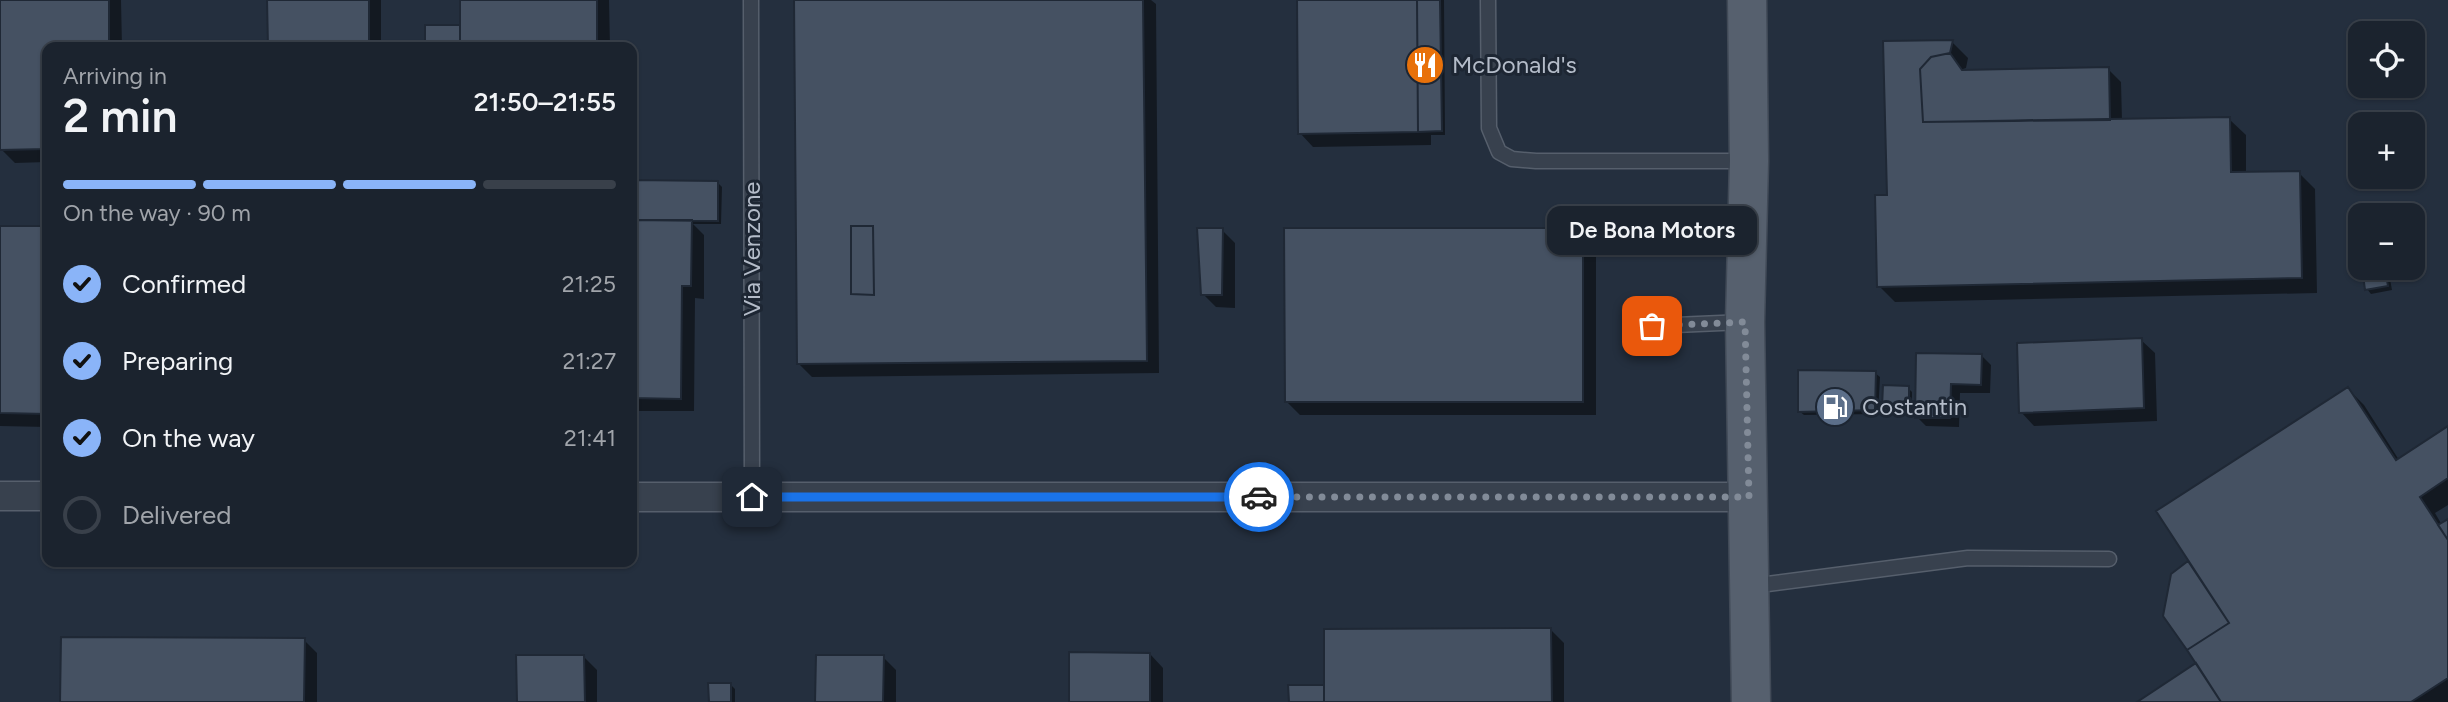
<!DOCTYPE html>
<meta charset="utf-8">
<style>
body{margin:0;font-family:Figtree,sans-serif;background:#282f3a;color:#f1f3f6;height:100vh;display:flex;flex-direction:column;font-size:26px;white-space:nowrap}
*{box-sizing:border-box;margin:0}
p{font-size:23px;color:#a0a4aa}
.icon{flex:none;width:38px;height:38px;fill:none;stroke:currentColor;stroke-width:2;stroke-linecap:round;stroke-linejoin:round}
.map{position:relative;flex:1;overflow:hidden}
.details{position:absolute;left:42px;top:42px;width:595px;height:525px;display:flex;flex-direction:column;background:#1b232e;border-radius:14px;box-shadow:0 2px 5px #0004,0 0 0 2px #39404a}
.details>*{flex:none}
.buttons{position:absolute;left:2348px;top:21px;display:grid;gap:14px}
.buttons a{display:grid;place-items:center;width:77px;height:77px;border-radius:14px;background:#1b232e;box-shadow:0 2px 5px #0004,0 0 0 2px #39404a;font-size:35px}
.pin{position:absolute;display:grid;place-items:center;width:60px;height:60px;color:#fff;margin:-30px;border-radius:14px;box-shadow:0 4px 10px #0006}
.courier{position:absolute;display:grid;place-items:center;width:70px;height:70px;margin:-35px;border:5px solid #1a73e8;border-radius:50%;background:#fff;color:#222;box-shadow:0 2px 9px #0007}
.bubble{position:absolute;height:49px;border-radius:14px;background:#1b232e;box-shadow:0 2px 5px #0004,0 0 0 2px #39404a;font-size:23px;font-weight:600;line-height:49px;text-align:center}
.headline em{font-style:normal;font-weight:600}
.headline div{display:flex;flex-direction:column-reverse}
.headline{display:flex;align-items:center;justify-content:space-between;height:119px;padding:0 21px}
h1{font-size:46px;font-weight:600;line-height:52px}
.bar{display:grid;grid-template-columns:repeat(4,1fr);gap:10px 7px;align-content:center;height:84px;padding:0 21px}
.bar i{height:9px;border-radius:5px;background:#39404a}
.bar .on{background:#8ab4f8}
.bar p{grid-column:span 4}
ol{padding:0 21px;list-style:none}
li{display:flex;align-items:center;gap:21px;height:77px}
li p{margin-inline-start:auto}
li .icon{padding:7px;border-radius:50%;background:#8ab4f8;color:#111;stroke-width:4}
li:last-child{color:#a0a4aa}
li i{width:38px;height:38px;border:4px solid #39404a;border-radius:50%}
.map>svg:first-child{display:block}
</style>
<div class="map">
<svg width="2448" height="702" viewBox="0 0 2448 702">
<rect width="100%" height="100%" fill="#242f3e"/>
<path fill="#0007" d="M 0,0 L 121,0 L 122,47 L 47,47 L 47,162 L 15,163 L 1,149 Z
M 269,0 L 381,0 L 381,47 L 269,47 Z
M 461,0 L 609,0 L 610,47 L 427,47 L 426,27 L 462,27 Z
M 795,0 L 1151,0 L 1156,4 L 1159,373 L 812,377 L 799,364 Z
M 1299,0 L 1444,0 L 1445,135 L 1431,135 L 1431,145 L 1313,147 L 1300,133 Z
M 1952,42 L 1968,58 L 1966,68 L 1963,69 L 1966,72 L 2108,69 L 2121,82 L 2122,121 L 2229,119 L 2246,135 L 2246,173 L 2299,173 L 2315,189 L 2317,293 L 1895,302 L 1879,286 L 1889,197 Z
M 632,182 L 718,183 L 722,187 L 721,224 L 693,224 L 704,235 L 704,299 L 695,298 L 694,411 L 634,411 L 632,409 Z
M 0,228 L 47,228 L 47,427 L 0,426 Z
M 1583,229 L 1596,243 L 1596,415 L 1300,415 L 1287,402 Z
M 1222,230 L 1235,243 L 1235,308 L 1216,307 L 1203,294 Z
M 2363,268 L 2388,268 L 2392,290 L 2371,294 L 2367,289 Z
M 2141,340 L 2155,353 L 2157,421 L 2034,426 L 2021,412 Z
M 1918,354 L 1981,355 L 1991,365 L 1990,393 L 1960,393 L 1959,427 L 1926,426 L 1917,417 Z
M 1875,373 L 1880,377 L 1878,414 L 1804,415 L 1799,411 Z
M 1908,388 L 1912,392 L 1912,415 L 1888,411 L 1884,406 Z
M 2348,389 L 2364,405 L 2399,460 L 2448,428 L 2448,505 L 2435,513 L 2442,525 L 2448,521 L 2448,702 L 2140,702 L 2198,664 L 2173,575 L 2191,561 Z
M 1551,630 L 1564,643 L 1564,702 L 1290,702 L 1326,689 Z
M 304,640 L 317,653 L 317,702 L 62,702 Z
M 1150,654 L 1163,668 L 1163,702 L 1071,702 Z
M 584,657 L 597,670 L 597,702 L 518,702 Z
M 883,657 L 896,670 L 896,702 L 817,702 Z
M 730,684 L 735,689 L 735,702 L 710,702 Z"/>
<path fill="#455162" stroke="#1f2835" stroke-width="2" d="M 0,0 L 109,0 L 109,47 L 47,47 L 47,149 L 0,150 Z
M 267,0 L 369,0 L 369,47 L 268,47 Z
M 460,0 L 597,0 L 597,47 L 460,47 Z
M 794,0 L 1143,0 L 1147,361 L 797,364 Z
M 1297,0 L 1417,0 L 1418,132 L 1298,134 Z
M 1417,0 L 1440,0 L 1442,131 L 1418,132 Z
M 425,25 L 460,25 L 460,47 L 425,47 Z
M 1953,40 L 1950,53 L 1931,57 L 1920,69 L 1923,122 L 2230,117 L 2231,172 L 2300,171 L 2302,278 L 1877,287 L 1875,195 L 1887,195 L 1883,41 Z
M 1950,53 L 1962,70 L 2109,67 L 2110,120 L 1923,122 L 1920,69 L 1931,57 Z
M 632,180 L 718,181 L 718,221 L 632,220 Z
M 632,220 L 692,220 L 691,286 L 682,286 L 681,399 L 632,398 Z
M 0,226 L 47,226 L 47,414 L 0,413 Z
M 851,226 L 873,226 L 874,295 L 851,294 Z
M 1197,228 L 1223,228 L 1222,295 L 1201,295 Z
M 1284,228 L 1583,228 L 1583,402 L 1285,402 Z
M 2362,268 L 2385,268 L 2388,286 L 2365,290 Z
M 2142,338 L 2144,408 L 2019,413 L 2017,343 Z
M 1916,353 L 1982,354 L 1981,385 L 1951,384 L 1950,418 L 1915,418 Z
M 1798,370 L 1876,371 L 1875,410 L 1798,412 Z
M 1883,385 L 1909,386 L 1909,412 L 1882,407 Z
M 2348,387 L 2396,460 L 2448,426 L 2448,478 L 2420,497 L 2448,540 L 2448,678 L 2411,702 L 2221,702 L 2187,650 L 2229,623 L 2156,511 Z
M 2448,519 L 2448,540 L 2438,525 Z
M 2188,561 L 2229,623 L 2187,650 L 2163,616 L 2171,574 Z
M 1551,628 L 1552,702 L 1324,702 L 1324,629 Z
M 61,637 L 305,638 L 304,702 L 60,702 Z
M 1069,652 L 1150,653 L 1150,702 L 1069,702 Z
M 516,655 L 584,655 L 585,702 L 517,702 Z
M 816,655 L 884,655 L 883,702 L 815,702 Z
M 2196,663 L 2221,702 L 2137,702 Z
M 708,683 L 731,683 L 731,702 L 709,702 Z
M 1288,685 L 1324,685 L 1324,702 L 1289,702 Z"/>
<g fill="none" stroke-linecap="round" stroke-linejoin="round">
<defs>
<path id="service" d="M 751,0 L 752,497
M 1488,0 L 1489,128 L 1499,152 L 1512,159 L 1536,161 L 1748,161
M 1652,326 L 1744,322
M 1752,586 L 1968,558 L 2109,559"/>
<path id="minor" d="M 0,496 L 47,496
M 632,497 L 1749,497"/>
<path id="primary" d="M 1747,0 L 1749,161 L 1745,322 L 1751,702"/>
</defs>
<use href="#service" stroke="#565f6c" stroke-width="17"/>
<use href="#minor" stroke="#565f6c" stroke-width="31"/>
<use href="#primary" stroke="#414a57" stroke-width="41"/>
<path stroke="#44595c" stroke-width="4.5" stroke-dasharray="5 5" stroke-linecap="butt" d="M 1513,62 L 1555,62"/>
<use href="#service" stroke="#38414e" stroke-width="14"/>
<use href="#minor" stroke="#38414e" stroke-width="28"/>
<use href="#primary" stroke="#56606e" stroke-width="38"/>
</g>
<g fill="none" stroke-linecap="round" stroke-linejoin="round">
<path stroke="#828b98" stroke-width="7" stroke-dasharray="0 12.6" d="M 1259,497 L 1749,497 L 1745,322 L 1652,326"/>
<path stroke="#1a73e8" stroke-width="9" d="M 752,497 L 1259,497"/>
</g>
<defs>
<symbol id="restaurant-disc" viewBox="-11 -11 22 22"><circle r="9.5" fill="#e8710a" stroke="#1d2633"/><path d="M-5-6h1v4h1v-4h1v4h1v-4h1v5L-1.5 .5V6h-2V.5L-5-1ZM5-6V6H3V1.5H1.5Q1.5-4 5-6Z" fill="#fff"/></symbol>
<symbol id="fuel-disc" viewBox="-11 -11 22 22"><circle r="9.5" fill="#5c6f8a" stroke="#1d2633"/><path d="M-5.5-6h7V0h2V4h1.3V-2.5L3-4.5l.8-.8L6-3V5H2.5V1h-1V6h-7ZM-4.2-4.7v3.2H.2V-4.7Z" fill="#fff"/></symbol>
</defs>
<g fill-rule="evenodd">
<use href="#restaurant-disc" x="1403" y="43" width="44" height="44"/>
<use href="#fuel-disc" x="1813" y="385" width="44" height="44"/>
</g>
<g text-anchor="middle" stroke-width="6" stroke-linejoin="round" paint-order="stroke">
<g font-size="24" fill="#b4bcc9" stroke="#1d2633" text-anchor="start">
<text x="1452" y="73">McDonald's</text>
<text x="1862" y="415">Costantin</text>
</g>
<g font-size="24" fill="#b4bcc9" stroke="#1d2633">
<text transform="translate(752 249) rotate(-90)" y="8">Via Venzone</text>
</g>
</g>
</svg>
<div class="buttons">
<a><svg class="icon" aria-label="locate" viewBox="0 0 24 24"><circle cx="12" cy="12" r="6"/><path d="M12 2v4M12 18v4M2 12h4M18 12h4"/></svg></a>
<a>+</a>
<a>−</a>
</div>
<div class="pin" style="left:1652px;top:326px;background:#ea580c"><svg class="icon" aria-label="bag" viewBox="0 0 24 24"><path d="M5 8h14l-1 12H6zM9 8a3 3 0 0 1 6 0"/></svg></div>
<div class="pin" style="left:752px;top:497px;background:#1f2937"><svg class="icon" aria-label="home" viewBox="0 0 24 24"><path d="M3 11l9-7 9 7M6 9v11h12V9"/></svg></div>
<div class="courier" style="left:1259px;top:497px"><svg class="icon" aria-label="car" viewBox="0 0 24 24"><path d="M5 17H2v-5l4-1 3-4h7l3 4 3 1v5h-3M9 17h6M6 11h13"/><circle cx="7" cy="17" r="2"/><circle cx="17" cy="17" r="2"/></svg></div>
<div class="bubble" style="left:1547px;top:206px;width:210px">De Bona Motors</div>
<section class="details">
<div class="headline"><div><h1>2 min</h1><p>Arriving in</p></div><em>21:50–21:55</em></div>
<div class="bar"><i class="on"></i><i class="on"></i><i class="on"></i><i></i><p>On the way · 90 m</p></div>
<ol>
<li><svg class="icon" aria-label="check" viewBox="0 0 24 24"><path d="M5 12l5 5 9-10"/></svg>Confirmed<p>21:25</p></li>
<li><svg class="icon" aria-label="check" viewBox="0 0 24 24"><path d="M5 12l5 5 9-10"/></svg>Preparing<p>21:27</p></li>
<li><svg class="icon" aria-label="check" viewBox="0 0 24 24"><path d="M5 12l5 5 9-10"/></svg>On the way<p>21:41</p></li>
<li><i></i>Delivered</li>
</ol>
</section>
</div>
